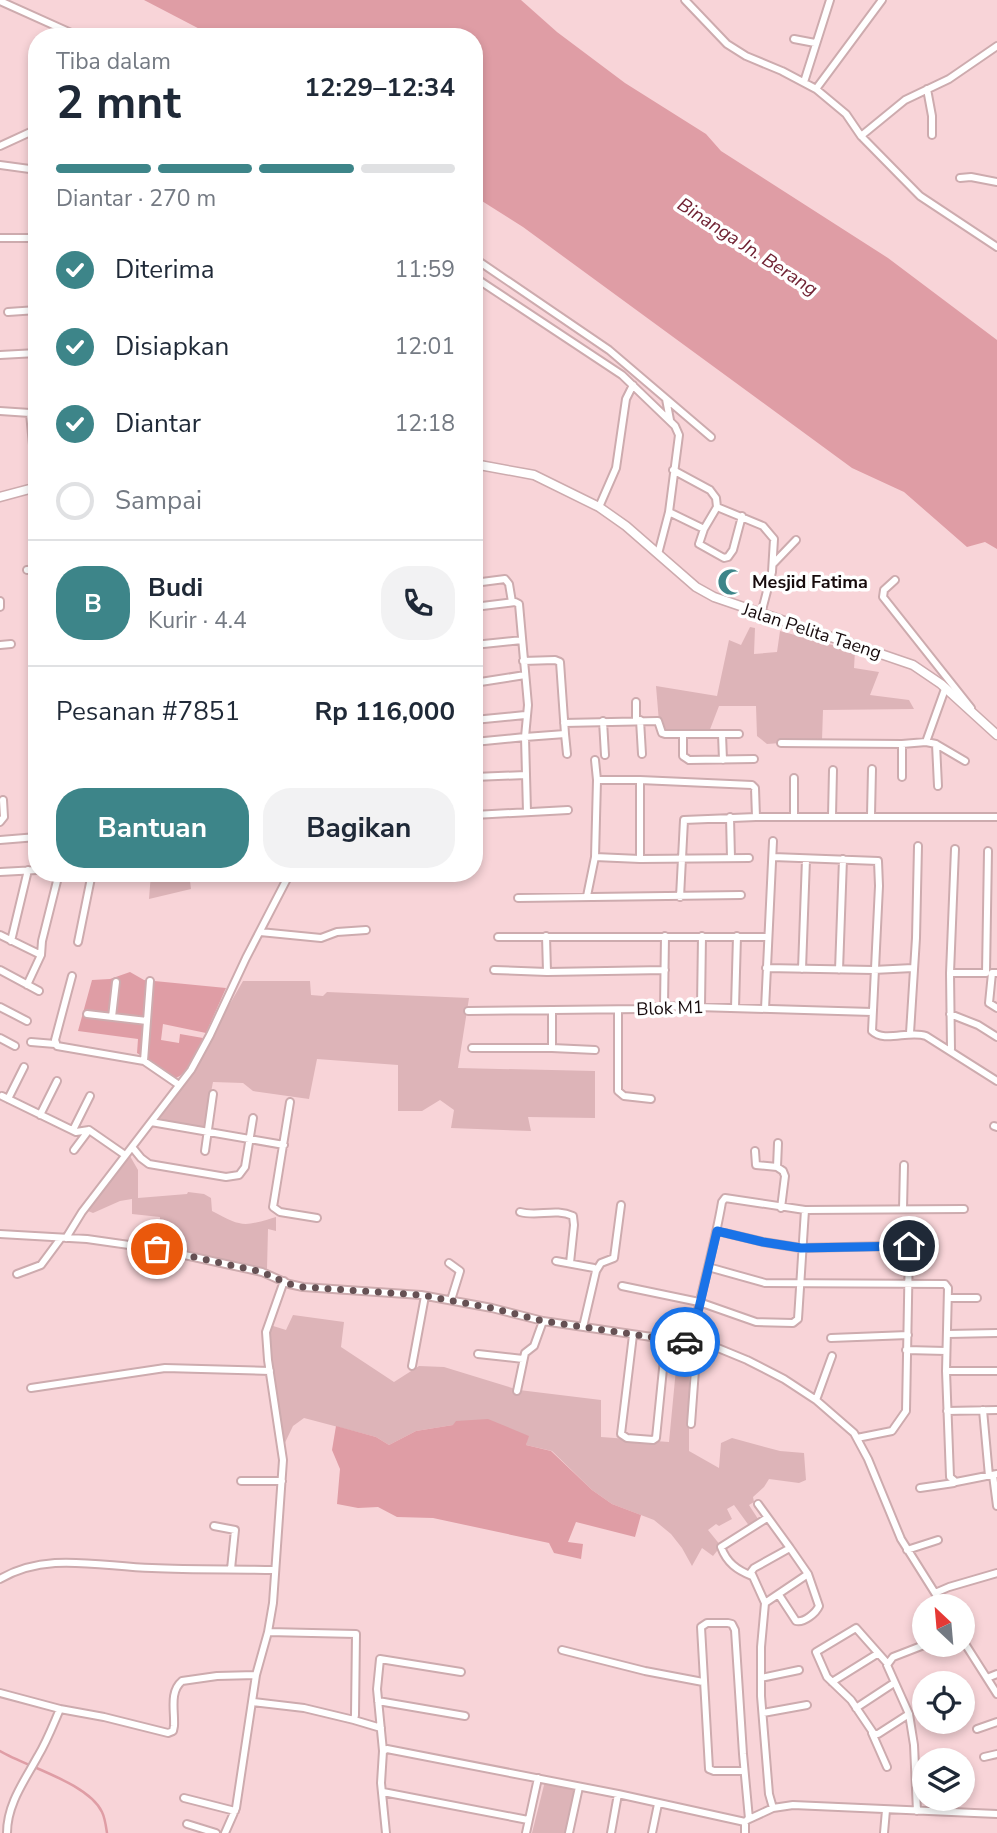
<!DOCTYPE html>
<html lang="id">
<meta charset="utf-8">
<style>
body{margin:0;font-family:"Nunito Sans",sans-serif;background:#f2f2f3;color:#1f2937;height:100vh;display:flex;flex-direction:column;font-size:26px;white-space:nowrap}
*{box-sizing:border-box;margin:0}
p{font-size:23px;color:#747a83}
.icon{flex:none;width:38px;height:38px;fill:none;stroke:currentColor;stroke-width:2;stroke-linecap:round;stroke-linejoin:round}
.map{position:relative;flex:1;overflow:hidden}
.details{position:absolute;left:28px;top:28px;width:455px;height:854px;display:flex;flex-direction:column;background:#fff;border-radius:28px;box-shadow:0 4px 10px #0003}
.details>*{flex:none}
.needle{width:46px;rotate:334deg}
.controls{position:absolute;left:912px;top:1594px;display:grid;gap:14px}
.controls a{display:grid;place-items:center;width:63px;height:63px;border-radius:50%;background:#fff;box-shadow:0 4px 10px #0003;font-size:35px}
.pin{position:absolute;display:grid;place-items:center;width:60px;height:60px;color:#fff;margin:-30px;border:4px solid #fff;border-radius:50%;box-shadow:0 2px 7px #0007}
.courier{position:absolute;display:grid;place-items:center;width:70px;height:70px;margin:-35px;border:5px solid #1a73e8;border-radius:50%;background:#fff;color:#222;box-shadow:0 2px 9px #0007}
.head em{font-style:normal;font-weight:700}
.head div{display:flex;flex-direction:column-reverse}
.head{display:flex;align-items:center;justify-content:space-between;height:119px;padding:0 28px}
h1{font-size:46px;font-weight:700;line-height:52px}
.bar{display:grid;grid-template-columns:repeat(4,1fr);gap:10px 7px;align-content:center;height:84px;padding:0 28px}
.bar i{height:9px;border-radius:5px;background:#e0e1e3}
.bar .current{background:#3d8589}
.bar p{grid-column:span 4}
.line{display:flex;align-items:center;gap:18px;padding:0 28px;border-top:2px solid #e0e1e3}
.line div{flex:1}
.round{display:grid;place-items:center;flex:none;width:74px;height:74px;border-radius:28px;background:#f2f2f3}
ol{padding:0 28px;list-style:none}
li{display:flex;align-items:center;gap:21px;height:77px}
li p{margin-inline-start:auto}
li .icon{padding:7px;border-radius:50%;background:#3d8589;color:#fff;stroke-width:4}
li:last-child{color:#747a83}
li i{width:38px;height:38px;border:4px solid #e0e1e3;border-radius:50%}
.button{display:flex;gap:14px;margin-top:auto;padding:14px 28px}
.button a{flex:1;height:80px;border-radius:28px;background:#3d8589;color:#fff;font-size:28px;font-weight:700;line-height:80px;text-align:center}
.button a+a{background:#f2f2f3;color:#1f2937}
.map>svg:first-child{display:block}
</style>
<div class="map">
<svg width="997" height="1833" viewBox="0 0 997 1833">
<rect width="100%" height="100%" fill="#f8d4d8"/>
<path fill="#ddb4b8" d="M 750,627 L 755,628 L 754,654 L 777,652 L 780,631 L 855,651 L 854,668 L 879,672 L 870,695 L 909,700 L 914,709 L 823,710 L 822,740 L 767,744 L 757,736 L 756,706 L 719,706 L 709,732 L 660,734 L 656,686 L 717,696 L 729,640 L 741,645 Z
M 151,873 L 189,873 L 191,889 L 149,899 Z
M 243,981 L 310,981 L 311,995 L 323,996 L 327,992 L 469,998 L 458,1068 L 595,1071 L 595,1118 L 528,1117 L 531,1131 L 451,1128 L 454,1110 L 440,1100 L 422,1111 L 398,1111 L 398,1065 L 317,1059 L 309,1099 L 253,1091 L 243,1083 L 213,1082 L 204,1128 L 158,1120 L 182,1087 Z
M 130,1156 L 138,1170 L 138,1198 L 187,1194 L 188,1192 L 204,1194 L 211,1198 L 212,1211 C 242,1227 243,1227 276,1217 L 276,1231 L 268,1229 L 267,1269 L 173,1249 L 174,1239 L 163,1238 L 165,1226 L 160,1225 L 160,1217 L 132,1214 L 132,1199 L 120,1201 L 93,1213 L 88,1211 Z
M 293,1315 L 344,1322 L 341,1347 L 394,1382 L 419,1366 L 444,1367 L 519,1390 L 601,1400 L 601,1437 L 669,1442 L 676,1369 L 689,1369 L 689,1451 L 719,1468 L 721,1443 L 732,1438 L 780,1451 L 804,1453 L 806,1480 L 799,1483 L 769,1479 L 764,1487 L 753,1497 L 754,1502 L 749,1505 L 760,1522 L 750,1527 L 734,1505 L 727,1509 L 732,1519 L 719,1526 L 716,1524 L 708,1530 L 721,1546 L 713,1556 L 702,1548 L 692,1566 L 682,1548 L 671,1534 L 654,1520 L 612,1504 L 592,1490 L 552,1451 L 526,1445 L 528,1436 L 453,1425 L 416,1431 L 389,1445 L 376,1437 L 304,1418 L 293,1426 L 280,1453 L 266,1344 L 270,1325 L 286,1330 Z
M 545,1781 L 579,1789 L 570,1833 L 532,1833 Z"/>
<path fill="#df9da5" d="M 144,0 L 521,0 L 557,32 L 625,83 L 706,134 L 721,151 L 888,258 L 997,340 L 997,549 L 985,542 L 967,547 L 904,492 L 852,468 L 523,227 L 474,196 L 474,37 L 215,37 Z
M 130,972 L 144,980 L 226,988 L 206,1033 L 163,1024 L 161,1040 L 179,1043 L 180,1034 L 203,1038 C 198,1052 190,1072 176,1078 L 137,1053 L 138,1039 L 78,1031 L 92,980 L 110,979 Z
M 488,1419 L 529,1436 L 526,1445 L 551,1451 L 592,1490 L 612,1504 L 641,1515 L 635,1537 L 576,1522 L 568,1542 L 583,1544 L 581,1559 L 554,1553 L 549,1543 L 433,1518 L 397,1517 L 378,1507 L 358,1508 L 337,1504 L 340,1469 L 332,1450 L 336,1426 L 376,1437 L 389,1445 L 416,1431 L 453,1425 L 456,1421 Z"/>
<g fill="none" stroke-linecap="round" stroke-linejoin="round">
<path stroke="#df9da5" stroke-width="2.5" d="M 0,1751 C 27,1767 88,1783 102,1812 C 105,1818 106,1826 107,1833"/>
<defs>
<path id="minor" d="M 685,0 L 727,44 L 746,56 L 782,71 L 816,89 L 846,114 L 861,136 L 920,196 L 997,247
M 0,1 L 80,37
M 794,39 L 815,43
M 804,82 L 830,0
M 816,89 L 882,0
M 927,89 L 932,116 L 932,135
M 861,136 L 905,100 L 949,79 L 997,46
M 0,146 L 37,129
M 0,165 L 37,170
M 960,178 L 971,177 L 997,182
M 0,238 L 37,238
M 474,258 L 609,350 L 711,437
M 474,277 L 622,375 L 675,426 L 679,435 L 669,512 L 658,554
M 8,312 L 37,310
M 0,355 L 37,353
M 666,399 L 670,420
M 0,411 L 30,413 L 33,445
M 673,470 L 710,490 L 716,498 L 717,507 L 704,529 L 699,544 L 724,558 L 728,557 L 733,550 L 742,516
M 599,507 L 616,468 L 626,399 L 633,385
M 717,507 L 763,526 L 774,539 L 772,572 L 761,614
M 669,512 L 704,529
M 773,564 L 796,540
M 27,570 L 37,569
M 895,580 L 884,590 L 883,597 L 971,708
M 474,583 L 505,579 L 509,584 L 512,602
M 0,601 L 0,607
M 474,607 L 515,602 L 519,604 L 528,705 L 525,737 L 474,742
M 0,645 L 11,644
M 474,645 L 522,640
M 523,661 L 555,660 L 560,662 L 565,734
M 474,683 L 525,675
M 474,720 L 525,715
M 636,720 L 636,702
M 640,720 L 642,754
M 603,721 L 605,755
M 564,723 L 658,721 L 662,733 L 665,734 L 739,734
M 683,734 L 683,756 L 689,760 L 754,759
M 722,734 L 723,760
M 926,742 L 936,744 L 965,761
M 781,743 L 902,744 L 926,742 L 945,689
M 902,744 L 902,777
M 936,744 L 938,786
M 595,760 L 597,780
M 474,777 L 526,775
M 527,812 L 525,737 L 565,734 L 567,754
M 474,815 L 568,810
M 871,815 L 872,769
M 794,816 L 794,778
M 832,816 L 833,770
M 730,817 L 731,858
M 0,822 L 4,817 L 3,800
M 0,840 L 37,837
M 595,857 L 640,859 L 640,780 L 752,785 L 755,788 L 756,817 L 997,817
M 773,857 L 878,861 L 879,886 L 872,1031 C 884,1043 909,1030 926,1036 L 997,1081
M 640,859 L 749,858
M 0,872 L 37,870
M 587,896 L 595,857 L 597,780 L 640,780
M 680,897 L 684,820 L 756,817
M 518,898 L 741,895
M 260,932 L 321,938 L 337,932 L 366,930
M 0,935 L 41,955 L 42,941 L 59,873
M 498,937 L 767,937
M 11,941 L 28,870
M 78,942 L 92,873
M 766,968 L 873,970 L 913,968
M 802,969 L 806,859
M 0,970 L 39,991
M 494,970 L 547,972 L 546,936
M 839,970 L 843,859
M 547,972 L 665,970
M 950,973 L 986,973 L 988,851
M 997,973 L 992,973 L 989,1003 L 997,1008
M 72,976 L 55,1040 L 57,1046 L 144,1061 L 179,1085
M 27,985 L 41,955
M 664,1006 L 665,936
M 701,1006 L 702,936
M 0,1007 L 27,1021
M 735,1008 L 737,936
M 765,1009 L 773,841
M 618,1010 L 618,1091 L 624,1096 L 651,1099
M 468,1011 L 641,1009 L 664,1006 L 872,1012
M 87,1014 L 147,1021
M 950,1014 L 978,1025 L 997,1037
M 112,1017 L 116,982
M 910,1033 L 916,938 L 918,846
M 0,1038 L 15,1046
M 31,1042 L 55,1044
M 472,1048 L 552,1048 L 552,1010
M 552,1048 L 595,1050
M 951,1049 L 950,973 L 955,849
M 144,1061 L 150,981
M 2,1096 L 76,1132 L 89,1130 L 125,1155
M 8,1099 L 24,1067
M 290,1102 L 273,1207 L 280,1212 L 317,1218
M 40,1115 L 57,1081
M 151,1122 L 284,1145
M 994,1126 L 997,1127
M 73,1130 L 90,1096
M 778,1143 L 777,1167 L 783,1171 L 785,1176 L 781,1208
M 132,1147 L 141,1158 L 149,1164 L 226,1177 L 239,1175 L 245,1167 L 253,1118
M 74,1150 L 89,1130
M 205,1151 L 213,1094
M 755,1151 L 756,1165 L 777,1167
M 903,1209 L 904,1165
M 520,1212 C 538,1217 555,1208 573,1216 L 574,1225 L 570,1263
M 717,1231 L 763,1242 L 801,1248 L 934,1245
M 0,1234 L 87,1239 L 157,1249 L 262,1272 L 289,1284 L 303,1287 L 421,1295 L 492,1308 L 543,1321 L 713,1346 L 747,1360 L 784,1379 L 816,1400 L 854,1433 L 868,1459 L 901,1539 L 935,1593
M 66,1238 L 82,1212 L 191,1070 L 210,1035 L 246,958 L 290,873
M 556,1261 L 594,1268 L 596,1271 L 583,1327
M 449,1263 L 460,1271 L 451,1300
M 708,1267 L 765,1283 L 945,1284 L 948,1288 L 946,1371 L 950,1477 L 956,1482 L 997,1474
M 596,1271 L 601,1263 L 614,1258 L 621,1205
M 17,1274 L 41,1265 L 61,1238
M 622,1286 L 699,1302 L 756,1322 L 793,1323 L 798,1319 L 805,1210
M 948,1298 L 977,1298
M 948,1334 L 997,1333
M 633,1335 L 621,1434 L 627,1438 L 653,1440 L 656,1438 L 666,1339
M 831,1338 L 908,1335
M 691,1342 C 700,1295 714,1249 722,1202 L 725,1198 L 805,1210 L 964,1209
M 906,1350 L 946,1351
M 478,1354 L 523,1359
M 412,1366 L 425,1296
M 946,1371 L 997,1371
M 31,1388 L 165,1368 L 270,1371
M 517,1391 L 525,1353 L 534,1346 L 543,1321
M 816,1400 L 832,1356
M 983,1410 L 989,1476
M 947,1411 L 997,1410
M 691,1424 L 697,1343
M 857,1438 L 892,1431 L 906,1411 L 909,1246
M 993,1475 L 997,1506
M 241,1481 L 282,1481
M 920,1488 L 954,1483
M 758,1504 L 790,1548 L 754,1568 L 751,1572 L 765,1603 L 761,1647 L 761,1696 L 769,1794 L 773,1808
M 214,1526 L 235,1530 L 231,1569
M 907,1550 L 938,1540
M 752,1576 C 737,1570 727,1563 721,1547 L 767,1518
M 0,1579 C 47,1551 101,1567 152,1568 C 193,1570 234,1569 275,1570
M 779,1595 L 796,1621 C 804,1623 816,1613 819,1606 L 808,1574
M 765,1603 L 808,1574 L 790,1548
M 943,1606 L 935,1593 L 949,1587 L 997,1573
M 962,1639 L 997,1694
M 562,1650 L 645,1671 L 703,1682
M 887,1663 L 856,1628 L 816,1652 L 827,1677 L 851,1700 L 874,1734 L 878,1734 L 909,1714
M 761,1678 L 799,1670
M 987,1678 L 997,1674
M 832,1682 L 877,1654
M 0,1693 L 60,1709
M 378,1701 L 465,1716
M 253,1702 L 304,1708 L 354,1720 L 355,1715 L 356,1634 L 268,1632
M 856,1708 L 894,1683
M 763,1713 L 807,1705
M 354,1720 L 381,1728
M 977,1729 L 997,1722
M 872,1733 L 887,1767
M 383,1751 L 377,1689 L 380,1659 L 461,1672
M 984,1757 L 997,1754
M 744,1771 L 714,1771 L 709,1769 L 701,1627 L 707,1623 L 728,1623 L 732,1624 L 735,1630 L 743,1754 L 749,1819
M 383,1792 L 528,1820
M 184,1798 L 235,1811
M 917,1811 L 914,1745 L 909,1714 L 887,1665 L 893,1657 L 924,1645
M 187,1824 L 216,1833
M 7,1833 C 7,1804 25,1780 38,1756 C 47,1741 53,1725 60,1709 L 104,1717 L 168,1733 L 173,1731 L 174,1726 C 175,1711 169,1692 182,1681 L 217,1676 L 256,1675
M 225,1833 L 236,1808 L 256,1675 L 268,1632 L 273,1603 L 283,1460 L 268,1360 L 266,1332 L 284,1281
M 386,1833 L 381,1783 L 383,1751 L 387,1749 L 618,1794 L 745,1822
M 526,1833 L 538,1778
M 569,1833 L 579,1787
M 611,1833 L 618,1794
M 652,1833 L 658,1804
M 745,1833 L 745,1822 L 747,1820 L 773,1808 L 793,1805 L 997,1814
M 884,1833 L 886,1810"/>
<path id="tertiary" d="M 474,464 L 534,475 L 599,507 L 626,526 L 696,587 L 714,597 L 913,665 L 941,684 L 997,735
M 0,497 L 37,487"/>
</defs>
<use href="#minor" stroke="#cdabae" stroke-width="10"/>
<use href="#tertiary" stroke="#cdabae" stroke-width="11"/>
<use href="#minor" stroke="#fff" stroke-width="6"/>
<use href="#tertiary" stroke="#fff" stroke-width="8"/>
</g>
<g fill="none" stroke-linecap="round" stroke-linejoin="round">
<path stroke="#665154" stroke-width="7" stroke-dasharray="0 12.6" d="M 157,1249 L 262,1272 L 289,1284 L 303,1287 L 421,1295 L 492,1308 L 543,1321 L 685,1342"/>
<path stroke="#1a73e8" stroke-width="9" d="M 685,1342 L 691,1342 L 717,1231 L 763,1242 L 801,1248 L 909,1246"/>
</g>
<defs>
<symbol id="mosque-bare" viewBox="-9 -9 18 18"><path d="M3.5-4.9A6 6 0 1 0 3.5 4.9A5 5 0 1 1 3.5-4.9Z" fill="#3d8589" stroke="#fff" stroke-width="2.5" paint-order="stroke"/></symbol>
</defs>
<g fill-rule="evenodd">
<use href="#mosque-bare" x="712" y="563" width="38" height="38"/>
</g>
<g text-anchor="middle" stroke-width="7" stroke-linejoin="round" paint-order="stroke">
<g font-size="18" font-weight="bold" fill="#170b0d" stroke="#fff" text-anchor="start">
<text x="752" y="588">Mesjid Fatima</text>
</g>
<g font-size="18" fill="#170b0d" stroke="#fff">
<text transform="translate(812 631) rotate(18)" y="6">Jalan Pelita Taeng</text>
<text transform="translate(670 1008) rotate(-2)" y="6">Blok M1</text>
</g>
<g font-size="19" font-style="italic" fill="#702233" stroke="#fff">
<text transform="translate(748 246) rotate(33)" y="7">Binanga Jn. Berang</text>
</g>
</g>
</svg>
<div class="controls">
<a><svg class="needle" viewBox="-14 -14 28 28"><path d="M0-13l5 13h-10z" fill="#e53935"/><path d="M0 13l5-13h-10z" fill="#747a83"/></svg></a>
<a><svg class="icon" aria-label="locate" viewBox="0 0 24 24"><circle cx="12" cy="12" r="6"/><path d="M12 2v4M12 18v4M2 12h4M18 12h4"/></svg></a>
<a><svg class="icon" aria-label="layers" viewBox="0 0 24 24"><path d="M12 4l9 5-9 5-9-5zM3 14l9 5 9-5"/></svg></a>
</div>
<div class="pin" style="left:157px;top:1249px;background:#ea580c"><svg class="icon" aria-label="bag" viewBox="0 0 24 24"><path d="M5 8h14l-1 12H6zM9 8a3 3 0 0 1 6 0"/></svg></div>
<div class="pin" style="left:909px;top:1246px;background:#1f2937"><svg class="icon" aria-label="home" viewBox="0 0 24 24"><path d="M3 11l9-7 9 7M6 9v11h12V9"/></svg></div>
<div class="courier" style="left:685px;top:1342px"><svg class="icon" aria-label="car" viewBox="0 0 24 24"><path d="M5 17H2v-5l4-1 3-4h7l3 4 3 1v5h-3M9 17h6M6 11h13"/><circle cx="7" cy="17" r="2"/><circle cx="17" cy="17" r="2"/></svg></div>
<section class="details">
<div class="head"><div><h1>2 mnt</h1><p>Tiba dalam</p></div><em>12:29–12:34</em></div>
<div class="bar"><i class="current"></i><i class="current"></i><i class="current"></i><i></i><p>Diantar · 270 m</p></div>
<ol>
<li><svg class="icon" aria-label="check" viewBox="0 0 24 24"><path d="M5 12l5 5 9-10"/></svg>Diterima<p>11:59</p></li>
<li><svg class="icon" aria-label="check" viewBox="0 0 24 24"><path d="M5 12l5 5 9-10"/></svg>Disiapkan<p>12:01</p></li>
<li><svg class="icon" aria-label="check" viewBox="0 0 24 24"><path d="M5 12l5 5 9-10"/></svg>Diantar<p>12:18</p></li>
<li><i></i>Sampai</li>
</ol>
<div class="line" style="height:126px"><b class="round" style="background:#3d8589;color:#fff">B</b><div><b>Budi</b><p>Kurir · 4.4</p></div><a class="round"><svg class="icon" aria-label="phone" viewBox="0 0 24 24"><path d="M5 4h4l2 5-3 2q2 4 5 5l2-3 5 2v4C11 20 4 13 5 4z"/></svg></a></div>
<div class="line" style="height:91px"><div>Pesanan #7851</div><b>Rp 116,000</b></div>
<div class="button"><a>Bantuan</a><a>Bagikan</a></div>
</section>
</div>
